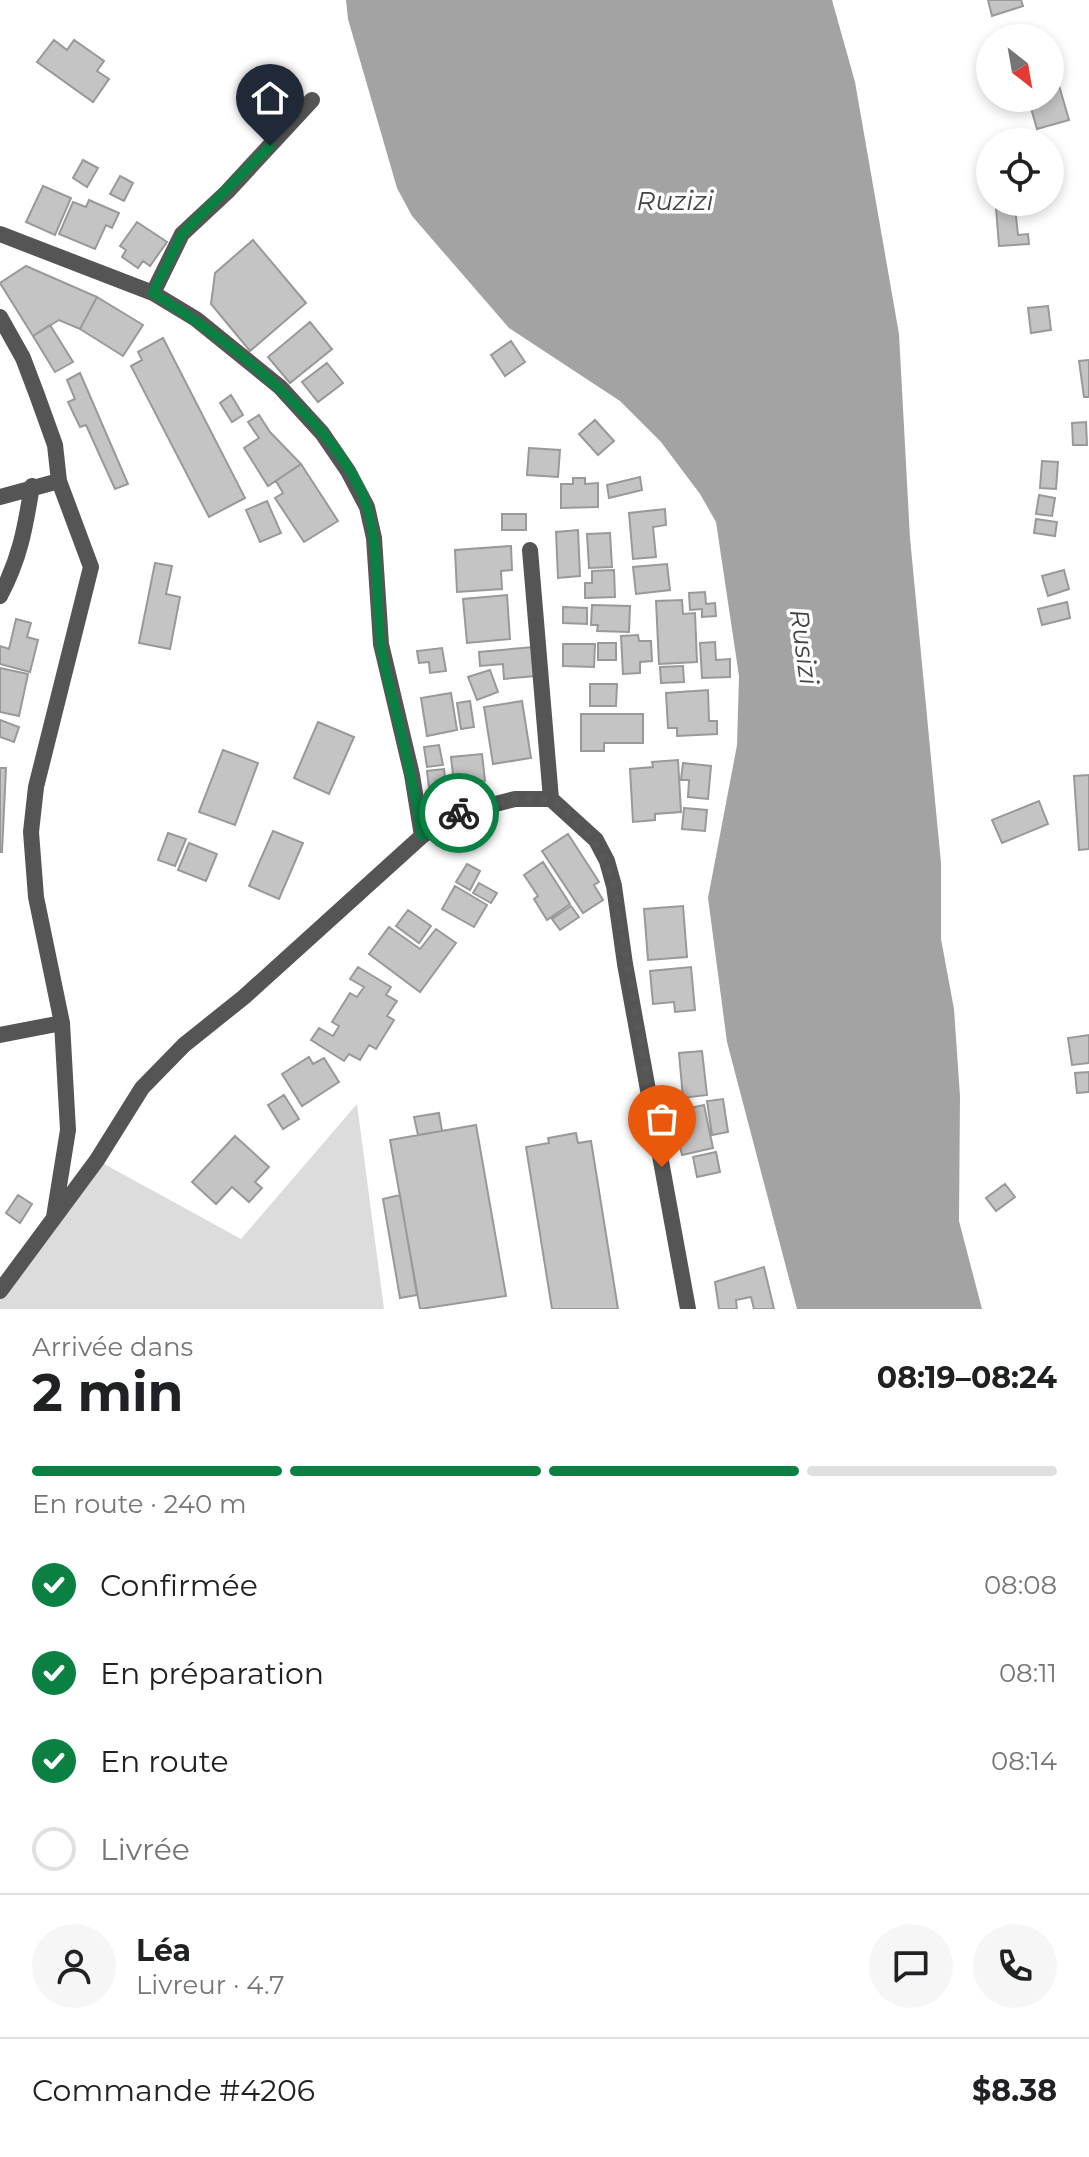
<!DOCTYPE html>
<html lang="fr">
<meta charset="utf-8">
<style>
body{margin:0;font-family:Montserrat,sans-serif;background:#f6f6f6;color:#202124;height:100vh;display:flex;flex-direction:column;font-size:30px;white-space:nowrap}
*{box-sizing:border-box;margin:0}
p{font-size:26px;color:#757577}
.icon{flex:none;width:44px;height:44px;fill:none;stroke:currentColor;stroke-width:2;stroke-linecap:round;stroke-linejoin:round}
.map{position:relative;height:1309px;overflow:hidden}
.side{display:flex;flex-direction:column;background:#fff;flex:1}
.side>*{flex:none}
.needle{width:52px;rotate:149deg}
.controls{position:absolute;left:976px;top:24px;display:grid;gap:16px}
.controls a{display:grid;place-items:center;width:88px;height:88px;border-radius:50%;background:#fff;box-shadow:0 4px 12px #0003;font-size:40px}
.pin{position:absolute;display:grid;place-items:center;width:68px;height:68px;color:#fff;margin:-82px -34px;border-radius:50% 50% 50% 0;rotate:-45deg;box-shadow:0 0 8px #0007}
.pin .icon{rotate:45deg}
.courier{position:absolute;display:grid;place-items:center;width:80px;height:80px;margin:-40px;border:6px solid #0b8043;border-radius:50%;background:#fff;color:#222;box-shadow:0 2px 10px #0007}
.headline em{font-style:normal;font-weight:700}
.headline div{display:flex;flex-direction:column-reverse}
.headline{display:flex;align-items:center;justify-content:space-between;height:136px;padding:0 32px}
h1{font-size:52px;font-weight:700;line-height:60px}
.bar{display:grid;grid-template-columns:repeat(4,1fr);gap:12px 8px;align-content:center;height:96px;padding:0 32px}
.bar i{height:10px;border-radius:6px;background:#e0e0e0}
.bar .selected{background:#0b8043}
.bar p{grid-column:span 4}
.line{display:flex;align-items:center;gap:20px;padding:0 32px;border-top:2px solid #e0e0e0}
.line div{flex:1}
.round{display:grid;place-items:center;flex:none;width:84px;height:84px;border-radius:42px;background:#f6f6f6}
ol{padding:0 32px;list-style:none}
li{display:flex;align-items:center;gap:24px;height:88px}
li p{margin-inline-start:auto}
li .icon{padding:8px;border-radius:50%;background:#0b8043;color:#fff;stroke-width:4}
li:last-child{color:#757577}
li i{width:44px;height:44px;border:4px solid #e0e0e0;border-radius:50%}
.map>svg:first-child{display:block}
</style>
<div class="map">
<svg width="1089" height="1309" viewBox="0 0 1089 1309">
<rect width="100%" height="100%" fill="#fff"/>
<path fill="#dcdcdc" d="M 357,1104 L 384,1309 L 0,1309 L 0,1291 L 97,1160 L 241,1239 Z"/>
<path fill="#a3a3a3" d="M 346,0 L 832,0 L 855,82 L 899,334 L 910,538 L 941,863 L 941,939 L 954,1009 L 960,1096 L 959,1221 L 982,1309 L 797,1309 L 727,1042 L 708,898 L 737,745 L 739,676 L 716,522 L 700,494 L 661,442 L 620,401 L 509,328 L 412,216 L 397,188 L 348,19 Z"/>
<path fill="#c4c4c4" stroke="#999" stroke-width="2" d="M 988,0 L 1021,0 L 1023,6 L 992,16 Z
M 54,40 L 67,50 L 74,40 L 104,61 L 97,71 L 109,79 L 93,102 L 37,62 Z
M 1058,82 L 1069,120 L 1037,129 L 1028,98 L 1050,98 L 1050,85 Z
M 83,160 L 98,168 L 87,187 L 73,178 Z
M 120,176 L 133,183 L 124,201 L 110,194 Z
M 43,186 L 71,198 L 55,235 L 26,222 Z
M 89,200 L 119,213 L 112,228 L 106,225 L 95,249 L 59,234 L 73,202 L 86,207 Z
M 1015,207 L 1018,235 L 1028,234 L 1029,244 L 999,246 L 996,208 Z
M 137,222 L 167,242 L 150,266 L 143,261 L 138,268 L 122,257 L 126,250 L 120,246 Z
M 253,240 L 306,303 L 250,351 L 211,304 L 215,273 Z
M 26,266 L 97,297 L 80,329 L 59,320 L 33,336 L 0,283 Z
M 97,297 L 143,325 L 123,356 L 80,329 Z
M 1048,306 L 1051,330 L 1031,333 L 1028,308 Z
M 310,322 L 332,349 L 290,383 L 268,357 Z
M 50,325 L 73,362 L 55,372 L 33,336 Z
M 163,338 L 245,498 L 209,517 L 131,366 L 142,360 L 138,352 Z
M 511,341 L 525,362 L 505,376 L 491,355 Z
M 1089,360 L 1089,397 L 1084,397 L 1079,361 Z
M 327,363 L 343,383 L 318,402 L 302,382 Z
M 80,373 L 128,484 L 115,489 L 86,425 L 80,427 L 68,402 L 75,399 L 67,380 Z
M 231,395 L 243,415 L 232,422 L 220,403 Z
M 259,415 L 270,432 L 301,464 L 268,486 L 244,448 L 259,438 L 248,422 Z
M 595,420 L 614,441 L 598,455 L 579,434 Z
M 1086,422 L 1087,445 L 1073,445 L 1072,423 Z
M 529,448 L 560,450 L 558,477 L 527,475 Z
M 1042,461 L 1058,462 L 1056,489 L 1040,488 Z
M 301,464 L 338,521 L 304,542 L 275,498 L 283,493 L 276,481 Z
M 640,477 L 642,490 L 609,498 L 607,485 Z
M 573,478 L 585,478 L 585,484 L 598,483 L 598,507 L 561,508 L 561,484 L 573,484 Z
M 1039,495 L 1055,498 L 1052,516 L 1036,514 Z
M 267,501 L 281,533 L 260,542 L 246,510 Z
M 665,509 L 666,525 L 653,527 L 656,557 L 633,559 L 629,513 Z
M 502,514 L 526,514 L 526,530 L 502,530 Z
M 1036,519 L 1057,522 L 1055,536 L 1034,533 Z
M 578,530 L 580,576 L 558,578 L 556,532 Z
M 610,533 L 612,567 L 589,568 L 587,534 Z
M 511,546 L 512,570 L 501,571 L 502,589 L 457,592 L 455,550 Z
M 155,563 L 172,566 L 166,594 L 180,597 L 170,649 L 139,643 Z
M 667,564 L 670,590 L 636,594 L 633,567 Z
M 614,570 L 615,597 L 585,598 L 585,583 L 592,583 L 592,571 Z
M 1064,570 L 1069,589 L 1048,596 L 1042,576 Z
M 705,592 L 706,604 L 715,603 L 716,616 L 702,617 L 702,609 L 690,610 L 689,593 Z
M 507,595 L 510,639 L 467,643 L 463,599 Z
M 682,600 L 683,614 L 695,613 L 697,662 L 659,664 L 656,601 Z
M 1067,602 L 1070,618 L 1042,625 L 1038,609 Z
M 592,605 L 630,606 L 629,632 L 597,631 L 598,625 L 591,625 Z
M 563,607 L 587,608 L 587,624 L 563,623 Z
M 16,619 L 31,623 L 27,637 L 38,640 L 30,672 L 0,664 L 0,646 L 9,649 Z
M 638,635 L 639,641 L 651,641 L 652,661 L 640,662 L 640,673 L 623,674 L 621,636 Z
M 715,642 L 716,660 L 730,659 L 730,677 L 702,678 L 700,643 Z
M 598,643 L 616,643 L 616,660 L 598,660 Z
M 563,644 L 595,644 L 594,667 L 563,666 Z
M 533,647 L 535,676 L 504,679 L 503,664 L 480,666 L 479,652 Z
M 442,648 L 446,671 L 430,673 L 429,662 L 419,663 L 417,651 Z
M 683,666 L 684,682 L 661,683 L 660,667 Z
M 0,668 L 28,674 L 19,716 L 0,712 Z
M 490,670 L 498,692 L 477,700 L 468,677 Z
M 590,684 L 617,684 L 616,706 L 590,706 Z
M 708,690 L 709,721 L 717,721 L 717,734 L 677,736 L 677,728 L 668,728 L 666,693 Z
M 451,693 L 457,730 L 427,736 L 421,698 Z
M 470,701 L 474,727 L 461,729 L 457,703 Z
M 522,701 L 531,758 L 493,764 L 484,707 Z
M 581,714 L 643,714 L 643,743 L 604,743 L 604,751 L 581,751 Z
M 0,720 L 19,727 L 14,742 L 0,737 Z
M 318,722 L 354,737 L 329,794 L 294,778 Z
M 439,745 L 443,765 L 427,767 L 424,747 Z
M 223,750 L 258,763 L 235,825 L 199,812 Z
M 482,754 L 485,781 L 454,784 L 451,757 Z
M 678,760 L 681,812 L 655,814 L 655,820 L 633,822 L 630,769 L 653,767 L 652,762 Z
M 683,763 L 711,766 L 708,799 L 688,797 L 689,780 L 681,780 Z
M 0,768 L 6,768 L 2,852 L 0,852 Z
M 444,769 L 446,785 L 429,788 L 427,771 Z
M 1089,775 L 1089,849 L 1079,850 L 1074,776 Z
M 1039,801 L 1048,824 L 1002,843 L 992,820 Z
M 684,808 L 707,810 L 705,831 L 682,829 Z
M 273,831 L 303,843 L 279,899 L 249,886 Z
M 168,833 L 186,839 L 175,866 L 158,860 Z
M 568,834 L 599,882 L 594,885 L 603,900 L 583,913 L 542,851 Z
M 189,843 L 217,854 L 206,881 L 178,870 Z
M 543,862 L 570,904 L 547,920 L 534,899 L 538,896 L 524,875 Z
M 467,864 L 480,871 L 470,890 L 456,882 Z
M 479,883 L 497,893 L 491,903 L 473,893 Z
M 455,886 L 487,905 L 474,927 L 442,909 Z
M 571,906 L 579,917 L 560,930 L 552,919 Z
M 683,906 L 687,957 L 648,960 L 644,909 Z
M 408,910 L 431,926 L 419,943 L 396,926 Z
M 389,927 L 420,949 L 436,929 L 456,943 L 420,992 L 369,954 Z
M 358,967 L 391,987 L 386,995 L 397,1001 L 387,1016 L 394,1020 L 376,1049 L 369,1045 L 360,1060 L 349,1054 L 344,1061 L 311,1040 L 319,1028 L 333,1036 L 339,1026 L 332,1022 L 350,993 L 357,997 L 364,987 L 350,979 Z
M 691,967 L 695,1010 L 675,1012 L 674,1002 L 653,1004 L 650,971 Z
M 1089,1035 L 1089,1063 L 1072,1065 L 1068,1038 Z
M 702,1051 L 707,1095 L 683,1098 L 679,1053 Z
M 309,1057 L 313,1064 L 324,1058 L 339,1082 L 302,1106 L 282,1074 Z
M 1089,1072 L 1089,1092 L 1077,1093 L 1075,1073 Z
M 284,1095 L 299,1119 L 283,1129 L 268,1105 Z
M 723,1099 L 728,1132 L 712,1135 L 707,1101 Z
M 704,1105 L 713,1148 L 682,1155 L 672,1112 Z
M 439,1113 L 442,1131 L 418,1135 L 414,1117 Z
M 476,1125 L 506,1296 L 420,1309 L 390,1140 Z
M 576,1133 L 578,1143 L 591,1141 L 618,1309 L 552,1309 L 526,1147 L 549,1143 L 548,1138 Z
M 235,1136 L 269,1167 L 255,1182 L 262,1188 L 249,1202 L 232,1187 L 216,1204 L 192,1182 Z
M 716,1152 L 720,1172 L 697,1177 L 693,1157 Z
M 1005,1184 L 1015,1197 L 996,1211 L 986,1198 Z
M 18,1195 L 32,1204 L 20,1223 L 6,1213 Z
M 400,1195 L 417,1295 L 400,1298 L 383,1199 Z
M 764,1267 L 774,1309 L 754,1309 L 751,1297 L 736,1300 L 737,1309 L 719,1309 L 715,1282 Z"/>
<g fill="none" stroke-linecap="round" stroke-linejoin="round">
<path stroke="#555" stroke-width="16" d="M 0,234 L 153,293 L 196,319 L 280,387 L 322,433 L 348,471 L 367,507 L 374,538 L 381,644 L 412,775 L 422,836
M 153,293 L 182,234 L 227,192 L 312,100
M 0,317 L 23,358 L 37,395 L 55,445 L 59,481 L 91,567 L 36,787 L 31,832 L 36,897 L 62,1023 L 68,1130 L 54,1217
M 0,497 L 59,481
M 530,550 L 551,799
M 0,596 C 20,558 25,529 32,486
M 0,1035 L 62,1023
M 0,1291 L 97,1160 L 142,1088 L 184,1045 L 244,997 L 422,836 L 449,816 L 515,799 L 551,799 L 596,840 L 607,861 L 614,886 L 625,964 L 688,1309"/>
</g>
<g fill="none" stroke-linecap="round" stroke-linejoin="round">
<path stroke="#595959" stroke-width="8" stroke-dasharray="0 14.4" d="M 459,813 L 515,799 L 551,799 C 583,824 603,846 614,886 L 662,1167"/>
<path stroke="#0b8043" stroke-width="10" d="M 270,146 L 182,234 L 153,293 C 223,336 346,430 368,511 C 380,555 375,601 381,645 C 385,673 394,701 400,728 C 409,764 416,800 422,836 L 449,816 L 459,813"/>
</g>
<g text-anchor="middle" stroke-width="7" stroke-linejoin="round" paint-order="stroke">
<g font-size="26" font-style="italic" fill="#444" stroke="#fff">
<text x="675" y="210">Ruzizi</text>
<text transform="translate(804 647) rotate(82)" y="9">Rusizi</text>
</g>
</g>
</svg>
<div class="controls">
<a><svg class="needle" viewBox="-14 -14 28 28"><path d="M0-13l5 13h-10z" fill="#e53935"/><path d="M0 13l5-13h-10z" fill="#757577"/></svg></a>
<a><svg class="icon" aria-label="locate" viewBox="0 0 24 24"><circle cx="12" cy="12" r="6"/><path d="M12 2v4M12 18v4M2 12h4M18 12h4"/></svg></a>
</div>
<div class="pin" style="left:662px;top:1167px;background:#ea580c"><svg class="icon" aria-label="bag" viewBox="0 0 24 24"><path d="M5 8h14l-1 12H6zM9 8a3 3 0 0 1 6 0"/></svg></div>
<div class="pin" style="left:270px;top:146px;background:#1f2937"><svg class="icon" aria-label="home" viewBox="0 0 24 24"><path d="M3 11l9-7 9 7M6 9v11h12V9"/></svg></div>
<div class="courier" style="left:459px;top:813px"><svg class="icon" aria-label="bike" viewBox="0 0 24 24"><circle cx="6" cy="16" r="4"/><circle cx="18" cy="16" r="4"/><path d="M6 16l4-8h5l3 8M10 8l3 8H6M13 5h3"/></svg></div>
</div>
<section class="side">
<div class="headline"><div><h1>2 min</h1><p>Arrivée dans</p></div><em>08:19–08:24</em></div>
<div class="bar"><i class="selected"></i><i class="selected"></i><i class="selected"></i><i></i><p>En route · 240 m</p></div>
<ol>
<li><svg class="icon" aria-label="check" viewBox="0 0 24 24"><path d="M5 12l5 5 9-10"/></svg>Confirmée<p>08:08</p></li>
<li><svg class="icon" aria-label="check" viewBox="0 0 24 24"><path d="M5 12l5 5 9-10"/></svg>En préparation<p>08:11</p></li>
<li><svg class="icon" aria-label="check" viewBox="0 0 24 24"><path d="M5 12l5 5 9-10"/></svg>En route<p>08:14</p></li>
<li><i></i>Livrée</li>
</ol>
<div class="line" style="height:144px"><a class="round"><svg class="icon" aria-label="person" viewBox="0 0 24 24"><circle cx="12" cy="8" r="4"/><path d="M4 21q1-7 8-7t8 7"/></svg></a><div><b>Léa</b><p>Livreur · 4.7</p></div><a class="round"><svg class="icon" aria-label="chat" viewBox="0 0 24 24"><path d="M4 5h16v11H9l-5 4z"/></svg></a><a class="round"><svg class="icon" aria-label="phone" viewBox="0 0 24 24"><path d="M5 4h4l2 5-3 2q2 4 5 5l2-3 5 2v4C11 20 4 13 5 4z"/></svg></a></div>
<div class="line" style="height:104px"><div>Commande #4206</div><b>$8.38</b></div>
</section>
